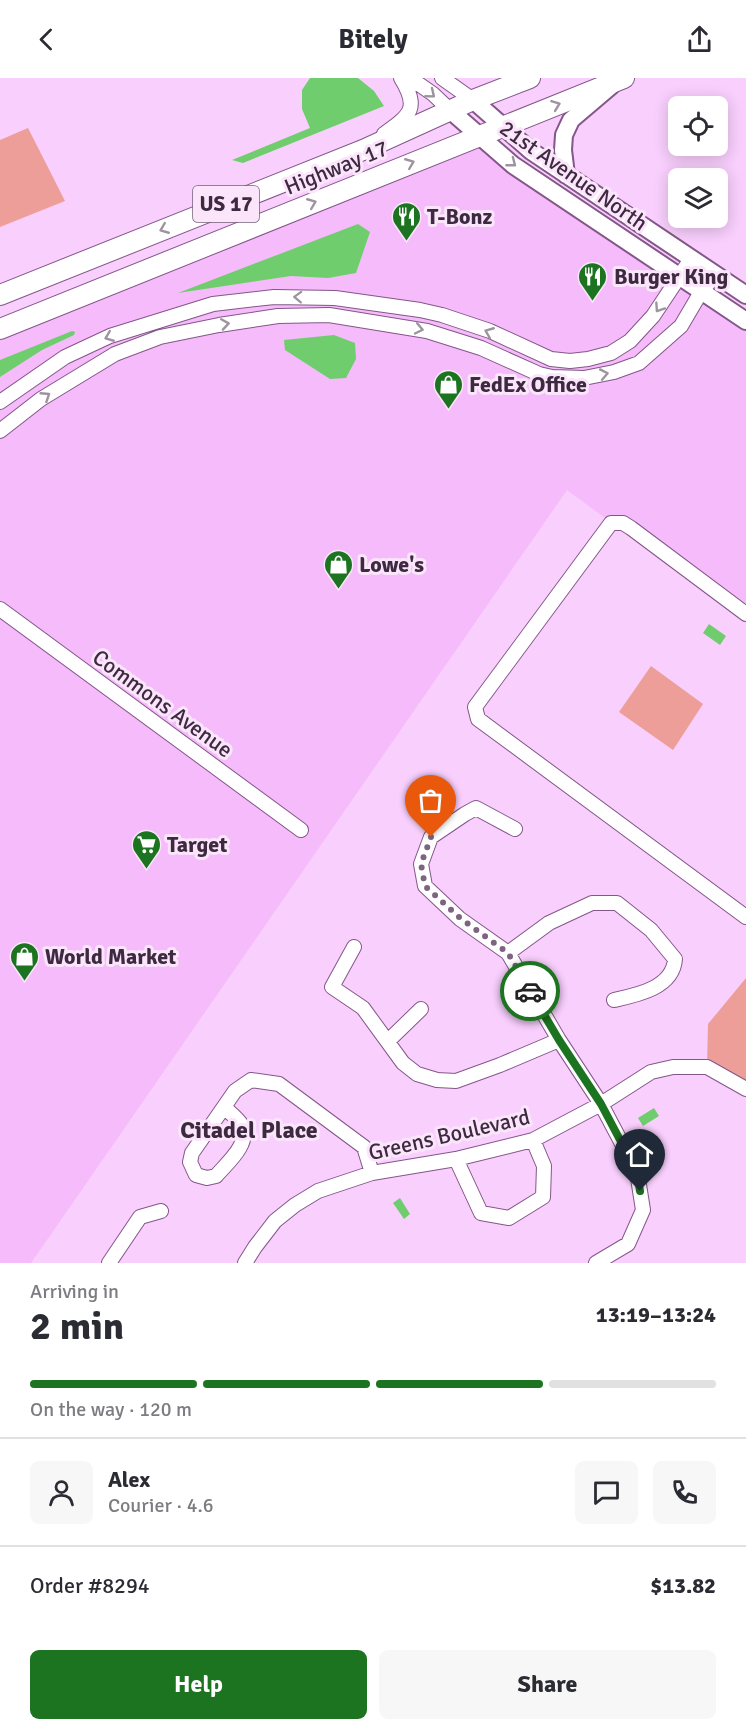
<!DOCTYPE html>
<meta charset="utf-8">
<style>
body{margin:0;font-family:Signika,sans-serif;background:#f7f7f7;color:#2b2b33;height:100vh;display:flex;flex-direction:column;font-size:22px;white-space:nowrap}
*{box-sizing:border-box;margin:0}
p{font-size:20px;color:#7c7c81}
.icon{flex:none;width:33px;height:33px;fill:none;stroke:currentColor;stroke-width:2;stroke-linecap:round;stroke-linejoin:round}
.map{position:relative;height:1185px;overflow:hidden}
.sheet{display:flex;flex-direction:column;background:#fff;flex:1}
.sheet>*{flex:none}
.buttons{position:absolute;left:668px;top:18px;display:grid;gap:12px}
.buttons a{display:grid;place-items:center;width:60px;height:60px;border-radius:9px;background:#fff;box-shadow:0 3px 15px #0003;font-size:30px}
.pin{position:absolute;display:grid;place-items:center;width:51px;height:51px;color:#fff;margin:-62px -26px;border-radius:50% 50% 50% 0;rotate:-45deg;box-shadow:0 0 6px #0007}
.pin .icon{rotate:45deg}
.courier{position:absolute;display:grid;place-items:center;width:60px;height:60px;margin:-30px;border:4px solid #1c7320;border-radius:50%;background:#fff;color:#222;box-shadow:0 2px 8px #0007}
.overview em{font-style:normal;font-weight:700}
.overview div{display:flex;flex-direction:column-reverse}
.overview{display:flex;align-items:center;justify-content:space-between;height:102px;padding:0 30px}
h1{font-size:39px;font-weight:700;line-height:45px}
.bar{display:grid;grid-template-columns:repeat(4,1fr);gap:9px 6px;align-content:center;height:72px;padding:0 30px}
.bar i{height:8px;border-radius:4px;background:#e1e1e2}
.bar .current{background:#1c7320}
.bar p{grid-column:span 4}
.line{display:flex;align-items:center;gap:15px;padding:0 30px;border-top:2px solid #e1e1e2}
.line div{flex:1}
.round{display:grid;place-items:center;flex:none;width:63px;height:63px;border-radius:9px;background:#f7f7f7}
.primary-button{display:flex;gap:12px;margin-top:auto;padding:12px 30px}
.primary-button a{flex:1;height:69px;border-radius:9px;background:#1c7320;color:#fff;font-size:24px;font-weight:700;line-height:69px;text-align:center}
.primary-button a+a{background:#f7f7f7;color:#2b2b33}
header{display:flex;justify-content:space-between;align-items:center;height:78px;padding:0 30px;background:#fff;font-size:27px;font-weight:700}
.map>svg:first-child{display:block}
</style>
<header><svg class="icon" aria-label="back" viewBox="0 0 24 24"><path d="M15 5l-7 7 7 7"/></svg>Bitely<svg class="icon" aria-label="share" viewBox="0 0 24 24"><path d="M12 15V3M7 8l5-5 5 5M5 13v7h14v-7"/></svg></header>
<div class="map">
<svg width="746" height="1185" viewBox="0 0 746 1185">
<rect width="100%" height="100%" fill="#f9cffd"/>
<path fill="#f5bbfa" d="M 479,57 L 746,244 L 746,543 L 567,412 L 31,1185 L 0,1185 L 0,251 Z"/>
<path fill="#ed9e98" d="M 28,50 L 65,123 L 0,149 L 0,62 Z
M 651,588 L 703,626 L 673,672 L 619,634 Z
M 746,900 L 746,1011 L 707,989 L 708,946 Z"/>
<path fill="#6fcd6e" d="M 310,0 L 358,0 L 374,13 L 384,28 L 243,85 L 232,82 L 310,50 L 302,31 L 302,12 Z
M 358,146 L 370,154 L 356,195 L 328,200 L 291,198 L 178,215 Z
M 72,253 L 75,254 L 74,257 L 42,272 L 0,299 L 0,282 Z
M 334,257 L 355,265 L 356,281 L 346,300 L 330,301 L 285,272 L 284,262 Z
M 709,546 L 726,558 L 720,567 L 703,555 Z
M 654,1030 L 659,1038 L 643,1048 L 638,1040 Z
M 400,1120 L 410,1136 L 404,1141 L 393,1125 Z"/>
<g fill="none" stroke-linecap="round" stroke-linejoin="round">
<defs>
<path id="minor" d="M 410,0 L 433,16 L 451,33
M 442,0 L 473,22
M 384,56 C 410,37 420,31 401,0
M 0,324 L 65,279 L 110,258 L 213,226 L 274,219 L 335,220 L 420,232 L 442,237 L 490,253 L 551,281 L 570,283 L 588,281 L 611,275 L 630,263 L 653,238 L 691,181
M 0,353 L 41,321 L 115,276 L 160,259 L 219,247 L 278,238 L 329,237 L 427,253 L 481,270 L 539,296 L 552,299 L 584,300 L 614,294 L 639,285 L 681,248 L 701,214 L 715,197
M 0,531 L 301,752
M 746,536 L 631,450 L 623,445 L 611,445 L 475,629 L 478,641 L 746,839
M 515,751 L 476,730 L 465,736 L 431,759 L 421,786 L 425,808 L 460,841 L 508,875 L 559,962 L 601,1026 L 637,1094 L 643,1132 L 628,1166 L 596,1185
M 354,869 L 332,909 L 363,930 L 403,985 L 417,996 L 437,1002 L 456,1003 L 500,987 L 559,962
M 508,875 L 549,845 L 592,825 L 617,825 L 651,852 L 675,881 C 673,910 637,917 614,922
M 388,963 L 421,931
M 224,1029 C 229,1034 237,1040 241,1046 C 252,1065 227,1085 216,1098 L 207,1100 L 196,1097 L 190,1084 L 192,1075 L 235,1013 L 251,1002 L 279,1006 L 364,1069 L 372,1095
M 456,1081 L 481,1135 L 509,1140 L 543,1119 L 544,1088 L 533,1062
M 109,1185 L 140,1139 L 161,1133
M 245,1185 L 255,1169 L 275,1143 L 295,1127 L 318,1113 L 372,1095 L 456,1081 L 533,1062 L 601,1026 L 651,994 L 673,989 L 707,989 L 746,1011"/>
<path id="major" d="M 473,22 L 531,73 L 746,217
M 451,33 L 513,87 L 746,243
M 566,97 L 563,72 L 564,57 L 571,42 L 611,8"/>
<path id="highway" d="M 0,217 L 363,72 L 473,22 L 530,0
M 0,251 L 624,0"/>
</defs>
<use href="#minor" stroke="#845689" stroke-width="16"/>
<use href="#major" stroke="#845689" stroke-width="20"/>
<use href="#highway" stroke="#845689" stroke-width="22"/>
<use href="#minor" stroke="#fff" stroke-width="14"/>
<use href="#major" stroke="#fff" stroke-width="16"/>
<use href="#highway" stroke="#fff" stroke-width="20"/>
</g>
<defs><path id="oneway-chevron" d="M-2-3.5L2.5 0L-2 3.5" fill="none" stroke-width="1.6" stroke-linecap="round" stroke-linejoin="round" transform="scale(1.5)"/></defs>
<g stroke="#9e94a0">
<use href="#oneway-chevron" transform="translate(431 16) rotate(39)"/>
<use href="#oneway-chevron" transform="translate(556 27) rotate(-21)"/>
<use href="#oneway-chevron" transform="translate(410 85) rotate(-22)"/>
<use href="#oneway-chevron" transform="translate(512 85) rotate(38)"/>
<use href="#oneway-chevron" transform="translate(312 125) rotate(-22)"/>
<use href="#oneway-chevron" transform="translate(164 151) rotate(158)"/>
<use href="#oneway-chevron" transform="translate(298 219) rotate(-178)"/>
<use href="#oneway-chevron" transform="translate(659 230) rotate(124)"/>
<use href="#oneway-chevron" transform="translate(225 246) rotate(-9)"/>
<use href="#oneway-chevron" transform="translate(419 251) rotate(12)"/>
<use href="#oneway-chevron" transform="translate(489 254) rotate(-158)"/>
<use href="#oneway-chevron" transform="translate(109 259) rotate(158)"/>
<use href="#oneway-chevron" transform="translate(604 296) rotate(-11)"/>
<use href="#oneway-chevron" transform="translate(46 318) rotate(-33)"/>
</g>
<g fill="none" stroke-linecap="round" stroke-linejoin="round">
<path stroke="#7f6482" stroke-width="6" stroke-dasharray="0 10.8" d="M 431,759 L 421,786 L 425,808 L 460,840 L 508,875 L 530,913"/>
<path stroke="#1c7320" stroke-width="8" d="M 530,913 L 559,962 L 601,1026 L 637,1094 L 640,1113"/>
</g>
<defs>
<symbol id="restaurant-pin" viewBox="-11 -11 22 30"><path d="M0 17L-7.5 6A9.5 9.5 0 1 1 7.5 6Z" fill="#1c7320" stroke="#fae5fb"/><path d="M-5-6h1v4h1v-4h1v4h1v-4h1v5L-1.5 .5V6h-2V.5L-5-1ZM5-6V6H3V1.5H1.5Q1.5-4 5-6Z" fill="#fff"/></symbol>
<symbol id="shop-pin" viewBox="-11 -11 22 30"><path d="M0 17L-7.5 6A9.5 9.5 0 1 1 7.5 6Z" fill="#1c7320" stroke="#fae5fb"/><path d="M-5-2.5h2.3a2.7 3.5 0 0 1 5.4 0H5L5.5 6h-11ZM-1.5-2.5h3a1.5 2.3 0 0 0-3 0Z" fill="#fff"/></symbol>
<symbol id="supermarket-pin" viewBox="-11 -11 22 30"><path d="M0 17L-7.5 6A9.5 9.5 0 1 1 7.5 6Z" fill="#1c7320" stroke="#fae5fb"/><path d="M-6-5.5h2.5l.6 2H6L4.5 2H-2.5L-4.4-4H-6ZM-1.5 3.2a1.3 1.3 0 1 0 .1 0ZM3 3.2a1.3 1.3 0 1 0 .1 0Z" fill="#fff"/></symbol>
</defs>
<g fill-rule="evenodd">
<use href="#restaurant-pin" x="390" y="122" width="33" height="45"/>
<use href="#restaurant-pin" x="576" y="182" width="33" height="45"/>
<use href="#shop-pin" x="432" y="290" width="33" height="45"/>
<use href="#shop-pin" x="322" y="470" width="33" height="45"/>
<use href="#supermarket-pin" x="130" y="750" width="33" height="45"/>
<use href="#shop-pin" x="8" y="862" width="33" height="45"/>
</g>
<g text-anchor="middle" stroke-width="6" stroke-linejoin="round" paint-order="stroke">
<rect fill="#fae5fb" stroke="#766278" stroke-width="1.5" x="193" y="108" width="66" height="36" rx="4.5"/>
<g font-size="21" font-weight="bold" fill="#3e2a40">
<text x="226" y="133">US 17</text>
</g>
<g font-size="22" fill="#3e2a40" stroke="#fae5fb">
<text transform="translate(336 89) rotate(-22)" y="8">Highway 17</text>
<text transform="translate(574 97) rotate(35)" y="8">21st Avenue North</text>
<text transform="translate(163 625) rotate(36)" y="8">Commons Avenue</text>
<text transform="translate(449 1056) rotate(-13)" y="8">Greens Boulevard</text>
</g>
<g font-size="22" font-weight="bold" fill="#3e2a40" stroke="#fae5fb" text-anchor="start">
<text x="427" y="146">T-Bonz</text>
<text x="614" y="206">Burger King</text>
<text x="469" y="314">FedEx Office</text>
<text x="359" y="494">Lowe's</text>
<text x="167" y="774">Target</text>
<text x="45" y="886">World Market</text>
</g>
<g font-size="24" font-weight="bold" fill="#3e2a40" stroke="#fae5fb">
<text x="249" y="1060">Citadel Place</text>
</g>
</g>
</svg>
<div class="buttons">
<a><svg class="icon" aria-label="locate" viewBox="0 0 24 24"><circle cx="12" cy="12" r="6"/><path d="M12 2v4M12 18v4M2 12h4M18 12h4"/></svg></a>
<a><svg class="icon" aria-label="layers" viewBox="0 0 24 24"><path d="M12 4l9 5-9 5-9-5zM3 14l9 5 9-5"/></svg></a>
</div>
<div class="pin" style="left:431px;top:759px;background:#ea580c"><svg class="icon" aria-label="bag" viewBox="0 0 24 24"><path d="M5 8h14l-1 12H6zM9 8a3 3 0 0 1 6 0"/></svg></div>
<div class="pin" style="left:640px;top:1113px;background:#1f2937"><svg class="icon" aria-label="home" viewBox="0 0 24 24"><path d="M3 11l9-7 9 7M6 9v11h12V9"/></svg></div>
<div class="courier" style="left:530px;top:913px"><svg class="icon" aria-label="car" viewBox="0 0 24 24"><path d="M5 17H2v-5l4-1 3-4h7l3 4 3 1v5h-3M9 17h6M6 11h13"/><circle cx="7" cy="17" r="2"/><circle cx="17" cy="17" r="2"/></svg></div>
</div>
<section class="sheet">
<div class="overview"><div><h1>2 min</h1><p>Arriving in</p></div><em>13:19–13:24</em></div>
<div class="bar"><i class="current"></i><i class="current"></i><i class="current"></i><i></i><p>On the way · 120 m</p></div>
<div class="line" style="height:108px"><a class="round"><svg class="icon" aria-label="person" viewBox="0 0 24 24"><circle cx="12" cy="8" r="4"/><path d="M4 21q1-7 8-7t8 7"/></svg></a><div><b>Alex</b><p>Courier · 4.6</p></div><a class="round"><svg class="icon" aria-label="chat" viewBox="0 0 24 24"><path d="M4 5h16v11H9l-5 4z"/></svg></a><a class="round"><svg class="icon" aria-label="phone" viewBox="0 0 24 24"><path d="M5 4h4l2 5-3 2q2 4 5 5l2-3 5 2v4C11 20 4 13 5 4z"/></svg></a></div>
<div class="line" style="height:78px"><div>Order #8294</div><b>$13.82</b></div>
<div class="primary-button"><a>Help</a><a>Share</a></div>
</section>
